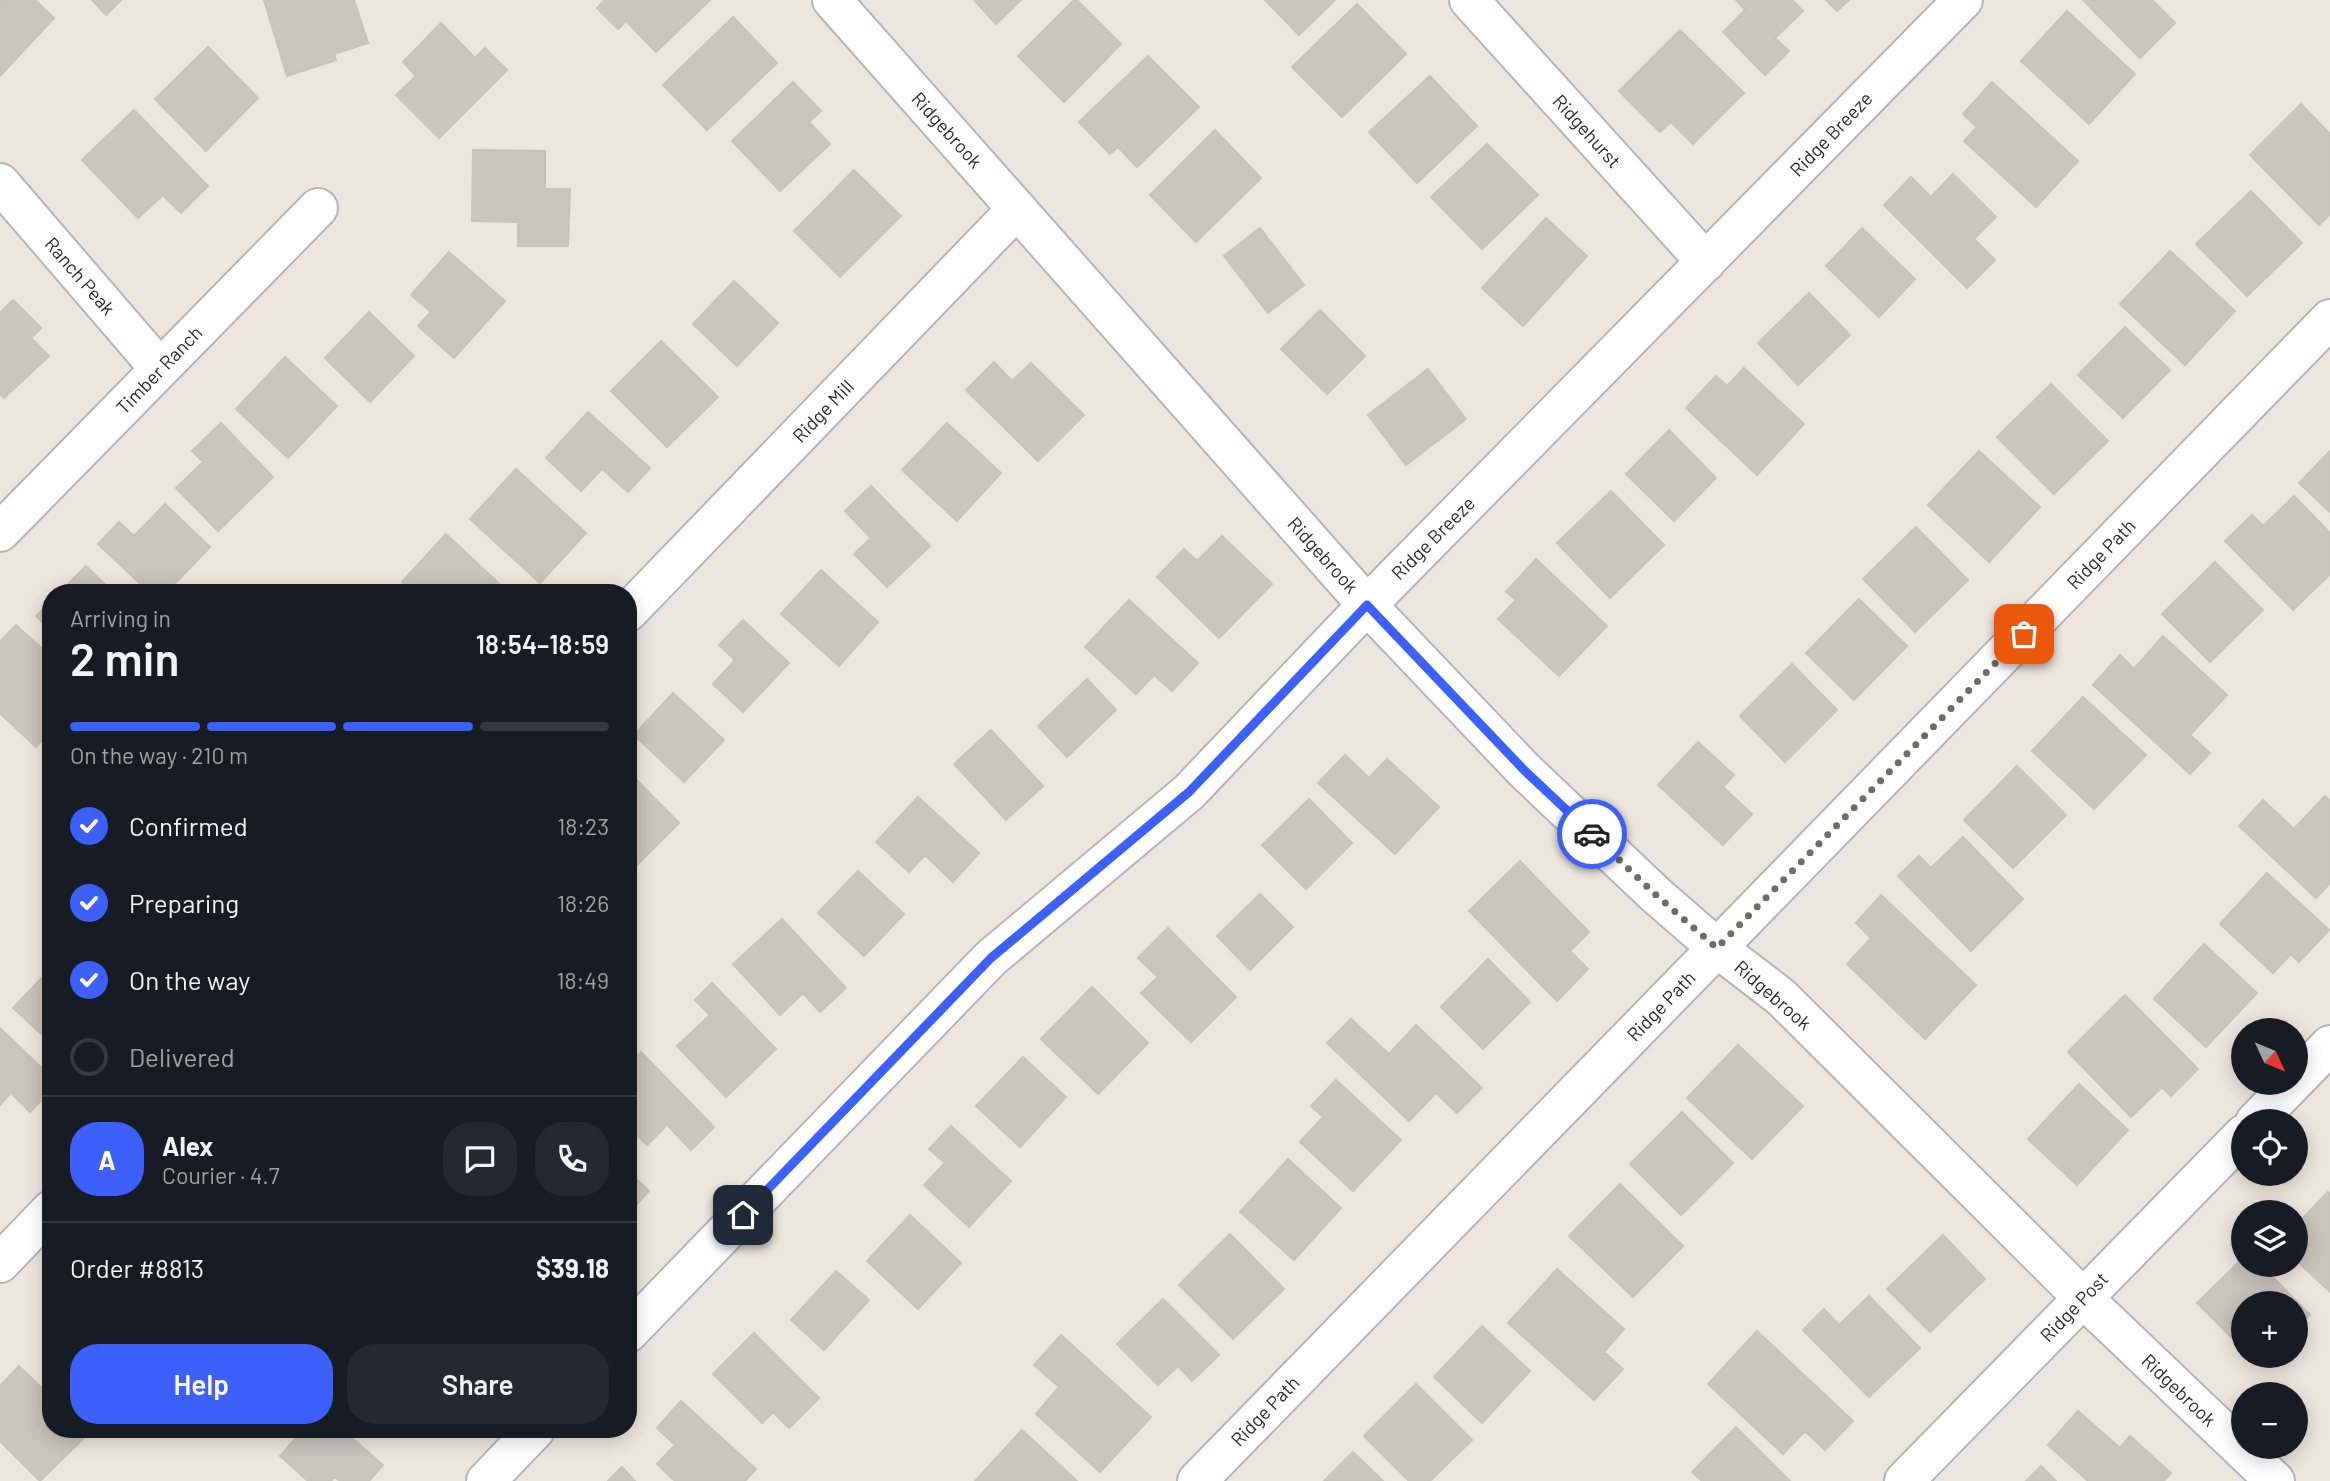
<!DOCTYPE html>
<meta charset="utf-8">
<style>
body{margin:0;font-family:Barlow,sans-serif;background:#242831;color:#f1f3f6;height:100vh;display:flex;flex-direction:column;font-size:26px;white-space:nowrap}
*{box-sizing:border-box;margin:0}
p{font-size:23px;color:#9ea1a6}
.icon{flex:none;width:38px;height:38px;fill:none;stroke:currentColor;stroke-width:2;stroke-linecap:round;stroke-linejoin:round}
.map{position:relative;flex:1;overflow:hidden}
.drawer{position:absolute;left:42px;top:584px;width:595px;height:854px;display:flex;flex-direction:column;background:#171b24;border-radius:28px;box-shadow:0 4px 18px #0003}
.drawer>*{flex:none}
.needle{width:46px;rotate:134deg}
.controls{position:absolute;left:2231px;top:1018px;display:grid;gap:14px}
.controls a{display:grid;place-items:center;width:77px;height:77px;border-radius:50%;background:#171b24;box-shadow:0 4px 18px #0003;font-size:35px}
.pin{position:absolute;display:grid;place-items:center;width:60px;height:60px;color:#fff;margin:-30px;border-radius:14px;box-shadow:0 4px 10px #0006}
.courier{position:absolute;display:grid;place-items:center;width:70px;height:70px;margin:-35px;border:5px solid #3d60fa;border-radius:50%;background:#fff;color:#222;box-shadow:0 2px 9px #0007}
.overview em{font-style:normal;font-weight:600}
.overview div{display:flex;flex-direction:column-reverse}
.overview{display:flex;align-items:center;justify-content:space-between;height:119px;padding:0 28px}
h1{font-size:46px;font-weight:600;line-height:52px}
.bar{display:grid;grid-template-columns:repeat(4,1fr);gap:10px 7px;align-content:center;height:84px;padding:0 28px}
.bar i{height:9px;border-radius:5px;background:#363941}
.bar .current{background:#3d60fa}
.bar p{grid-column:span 4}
.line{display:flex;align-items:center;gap:18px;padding:0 28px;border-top:2px solid #363941}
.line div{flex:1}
.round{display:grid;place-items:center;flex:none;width:74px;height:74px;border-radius:28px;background:#242831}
ol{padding:0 28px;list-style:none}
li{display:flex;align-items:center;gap:21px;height:77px}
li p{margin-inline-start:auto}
li .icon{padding:7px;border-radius:50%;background:#3d60fa;color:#fff;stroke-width:4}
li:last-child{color:#9ea1a6}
li i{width:38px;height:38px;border:4px solid #363941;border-radius:50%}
.primary-button{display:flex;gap:14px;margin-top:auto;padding:14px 28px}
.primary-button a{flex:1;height:80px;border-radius:28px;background:#3d60fa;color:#fff;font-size:28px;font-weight:600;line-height:80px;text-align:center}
.primary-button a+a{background:#242831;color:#f1f3f6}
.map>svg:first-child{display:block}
</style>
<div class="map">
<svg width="2330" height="1481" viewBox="0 0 2330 1481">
<rect width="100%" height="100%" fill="#ede6dd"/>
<path fill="#c9c4bc" stroke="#c8c2b7" stroke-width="2" d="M 0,0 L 35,0 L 54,18 L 1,75 Z
M 92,0 L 121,0 L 106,15 Z
M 264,0 L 354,0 L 368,43 L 334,54 L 336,60 L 287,76 Z
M 605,0 L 710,0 L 656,52 L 626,21 L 618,29 L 597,8 Z
M 974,0 L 1021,0 L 996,24 Z
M 1074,0 L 1077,0 L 1121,44 L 1064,102 L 1018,56 Z
M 1265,0 L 1335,0 L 1299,35 Z
M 1736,0 L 1792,0 L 1803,11 L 1775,38 L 1789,51 L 1765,75 L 1723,32 L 1745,10 Z
M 1826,0 L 1849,0 L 1837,11 Z
M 2083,0 L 2152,0 L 2175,23 L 2140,58 Z
M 1357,4 L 1406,54 L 1342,117 L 1292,67 Z
M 2067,11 L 2135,74 L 2089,124 L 2021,61 Z
M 733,17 L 777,63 L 707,130 L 663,85 Z
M 441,23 L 475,58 L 485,48 L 507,70 L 439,138 L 396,95 L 416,76 L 403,62 Z
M 1680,30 L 1744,93 L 1693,144 L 1671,122 L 1660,132 L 1619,91 Z
M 208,47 L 258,98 L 206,151 L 155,99 Z
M 1148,56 L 1199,107 L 1137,167 L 1118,147 L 1110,154 L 1079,122 Z
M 1430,76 L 1477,126 L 1417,183 L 1369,132 Z
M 793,82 L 821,111 L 809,122 L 830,144 L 780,191 L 732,141 Z
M 1992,82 L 2078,161 L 2036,207 L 1964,141 L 1977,127 L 1963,114 Z
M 2301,104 L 2330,134 L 2330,214 L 2319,225 L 2250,155 Z
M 134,110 L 208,186 L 181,213 L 163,195 L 138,218 L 82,160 Z
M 1215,130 L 1261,178 L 1196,242 L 1150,195 Z
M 1487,144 L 1538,195 L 1482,249 L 1431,197 Z
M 473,150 L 545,151 L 545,189 L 570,189 L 568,246 L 518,246 L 518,222 L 472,221 Z
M 854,170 L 901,216 L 840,277 L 794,231 Z
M 1953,174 L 1996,217 L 1974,239 L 1995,260 L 1967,288 L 1884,205 L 1911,177 L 1931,197 Z
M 2251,191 L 2302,243 L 2247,296 L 2196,244 Z
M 1546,218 L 1587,256 L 1523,326 L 1482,288 Z
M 1260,228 L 1304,285 L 1268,313 L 1224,256 Z
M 1862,228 L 1915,279 L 1879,317 L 1826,266 Z
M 2170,251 L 2235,311 L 2185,365 L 2120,304 Z
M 449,252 L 505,301 L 454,358 L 418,326 L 431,312 L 411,295 Z
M 734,281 L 778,323 L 737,366 L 693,324 Z
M 1809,293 L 1850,335 L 1798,385 L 1758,343 Z
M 13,300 L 41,328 L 31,338 L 49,356 L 4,398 L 0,394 L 0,313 Z
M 1320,310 L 1365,356 L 1327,394 L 1281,349 Z
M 369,312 L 414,356 L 370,402 L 325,358 Z
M 2125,327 L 2170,370 L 2123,418 L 2078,375 Z
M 661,341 L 718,397 L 667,447 L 611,391 Z
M 285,357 L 337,406 L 288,458 L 236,409 Z
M 994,362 L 1012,381 L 1031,363 L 1084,415 L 1038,461 L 966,390 Z
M 1744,368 L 1804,424 L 1757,475 L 1686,408 L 1716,376 L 1727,386 Z
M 1428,369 L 1466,419 L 1406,465 L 1368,415 Z
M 2051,384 L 2108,441 L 2054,494 L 1997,437 Z
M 588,412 L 650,468 L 628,492 L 602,469 L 581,491 L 546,458 Z
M 221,423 L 273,477 L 218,531 L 176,488 L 203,462 L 192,451 Z
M 947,423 L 1001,473 L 957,521 L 902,470 Z
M 1669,430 L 1716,478 L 1674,521 L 1626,474 Z
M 1979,451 L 2040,507 L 1989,562 L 1928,505 Z
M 2330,451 L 2330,512 L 2299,483 Z
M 516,469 L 586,533 L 540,583 L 470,519 Z
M 871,486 L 930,546 L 887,587 L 854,554 L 871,538 L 845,511 Z
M 1611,491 L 1664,545 L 1610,598 L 1557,543 Z
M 2294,496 L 2330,533 L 2330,574 L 2293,610 L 2225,541 L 2252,515 L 2263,526 Z
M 165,504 L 210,547 L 166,593 L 150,593 L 98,544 L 119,522 L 134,536 Z
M 1916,527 L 1968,580 L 1915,632 L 1863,579 Z
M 446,534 L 509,593 L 414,593 L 402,582 Z
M 1222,536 L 1272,584 L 1219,638 L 1157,577 L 1184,549 L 1197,561 Z
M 1536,559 L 1607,626 L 1559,676 L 1498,619 L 1516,600 L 1506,592 Z
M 2215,562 L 2263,610 L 2210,662 L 2162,614 Z
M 86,566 L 114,593 L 59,593 Z
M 821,570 L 878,622 L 839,666 L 781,614 Z
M 1859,599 L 1907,646 L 1854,700 L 1806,653 Z
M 1129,600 L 1198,663 L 1172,691 L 1154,675 L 1136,694 L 1085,647 Z
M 51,601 L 51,631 L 36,616 Z
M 743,620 L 789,663 L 743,712 L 713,684 L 735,660 L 719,645 Z
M 16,625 L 51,657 L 51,731 L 36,747 L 0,713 L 0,642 Z
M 2163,636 L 2227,695 L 2190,735 L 2210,753 L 2190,774 L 2093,685 L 2120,655 L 2134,669 Z
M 1792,664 L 1837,710 L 1785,762 L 1740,716 Z
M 1087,679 L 1116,710 L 1067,757 L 1038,726 Z
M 673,693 L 724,740 L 684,782 L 634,735 Z
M 2083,697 L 2146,755 L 2094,809 L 2032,751 Z
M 991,730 L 1043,786 L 1006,820 L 954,764 Z
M 1698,742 L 1734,775 L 1723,787 L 1752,814 L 1723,845 L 1658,785 Z
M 1345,755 L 1369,778 L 1387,759 L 1439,807 L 1395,854 L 1318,783 Z
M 2017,766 L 2066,815 L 2013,868 L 1964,820 Z
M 628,771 L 679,823 L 631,871 L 628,868 Z
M 2325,796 L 2330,801 L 2330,883 L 2316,898 L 2239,826 L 2263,800 L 2294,829 Z
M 918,797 L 979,853 L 953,882 L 925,855 L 909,872 L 876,842 Z
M 1309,799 L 1352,843 L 1306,889 L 1262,845 Z
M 1963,837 L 2023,899 L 1971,951 L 1898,876 L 1919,856 L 1931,868 Z
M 1520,861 L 1589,932 L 1570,951 L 1588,969 L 1557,1001 L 1469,911 Z
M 858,871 L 904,914 L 864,956 L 818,913 Z
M 2267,873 L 2329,930 L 2299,962 L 2291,954 L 2273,973 L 2220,924 Z
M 1260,894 L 1293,927 L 1250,970 L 1217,936 Z
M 1881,895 L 1976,985 L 1925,1039 L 1847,964 L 1871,938 L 1856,923 Z
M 782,919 L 846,988 L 820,1012 L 803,993 L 780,1015 L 733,964 Z
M 1168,928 L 1236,997 L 1191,1042 L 1141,993 L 1158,977 L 1138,958 Z
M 2204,944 L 2257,993 L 2206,1047 L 2154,999 Z
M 1488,959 L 1530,1002 L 1483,1049 L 1441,1007 Z
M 51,968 L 51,1043 L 13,1008 Z
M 712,983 L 776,1049 L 726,1097 L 677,1046 L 710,1015 L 695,1000 Z
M 1092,987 L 1148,1043 L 1098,1094 L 1041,1039 Z
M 2125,995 L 2198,1069 L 2171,1096 L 2162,1087 L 2131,1117 L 2068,1052 Z
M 1351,1019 L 1389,1054 L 1416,1025 L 1482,1088 L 1457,1113 L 1436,1093 L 1409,1121 L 1327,1043 Z
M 0,1028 L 51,1077 L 51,1090 L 30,1112 L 11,1093 L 0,1105 Z
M 1738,1045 L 1803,1106 L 1752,1159 L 1687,1098 Z
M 641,1052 L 714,1127 L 691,1150 L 667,1125 L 647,1145 L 628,1126 L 628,1065 Z
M 1023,1057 L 1066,1097 L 1020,1147 L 976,1106 Z
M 1336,1080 L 1401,1140 L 1353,1191 L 1300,1142 L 1323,1117 L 1311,1106 Z
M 2079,1084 L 2128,1130 L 2077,1185 L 2028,1139 Z
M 1682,1112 L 1733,1163 L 1681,1215 L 1630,1164 Z
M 951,1126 L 1011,1181 L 969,1227 L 924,1185 L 945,1163 L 929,1149 Z
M 1288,1159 L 1341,1208 L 1294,1260 L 1240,1212 Z
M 628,1171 L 649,1191 L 628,1214 Z
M 1620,1184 L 1683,1246 L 1633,1297 L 1569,1236 Z
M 2328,1192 L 2330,1194 L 2330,1292 L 2296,1260 L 2296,1225 Z
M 910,1215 L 961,1263 L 918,1309 L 867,1261 Z
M 1230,1234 L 1284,1289 L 1233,1339 L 1179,1285 Z
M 1943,1235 L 1985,1279 L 1930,1332 L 1887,1289 Z
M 2244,1257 L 2244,1265 L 2261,1265 L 2310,1315 L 2296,1329 L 2296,1304 L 2244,1304 L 2244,1350 L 2197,1303 Z
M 1557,1269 L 1624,1329 L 1604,1352 L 1623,1369 L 1594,1400 L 1508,1323 Z
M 836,1271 L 869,1300 L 824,1350 L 791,1320 Z
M 1869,1296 L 1920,1348 L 1869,1397 L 1803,1330 L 1824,1309 L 1839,1325 Z
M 1163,1299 L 1219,1355 L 1192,1381 L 1178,1366 L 1158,1385 L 1117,1344 Z
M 1482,1326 L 1530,1371 L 1482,1423 L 1434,1377 Z
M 1757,1331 L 1853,1421 L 1825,1450 L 1805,1431 L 1783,1454 L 1708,1384 Z
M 754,1333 L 819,1398 L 789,1428 L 773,1412 L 762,1423 L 713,1374 Z
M 1061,1335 L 1151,1417 L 1100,1472 L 1036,1414 L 1059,1387 L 1034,1365 Z
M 19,1366 L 51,1397 L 51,1430 L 84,1430 L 88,1434 L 40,1481 L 0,1441 L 0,1386 Z
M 1416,1384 L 1472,1440 L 1430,1481 L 1409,1481 L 1364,1436 Z
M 681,1401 L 756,1469 L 745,1481 L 675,1481 L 657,1464 L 675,1445 L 657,1428 Z
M 2078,1411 L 2120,1448 L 2130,1436 L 2171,1473 L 2164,1481 L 2088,1481 L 2048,1445 Z
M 1736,1427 L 1790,1481 L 1702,1481 L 1692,1472 Z
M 303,1430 L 343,1430 L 383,1465 L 369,1481 L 340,1481 L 335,1477 L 331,1481 L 308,1481 L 280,1456 Z
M 1022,1430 L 1077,1481 L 975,1481 Z
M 1353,1452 L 1383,1481 L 1324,1481 Z
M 2041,1466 L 2056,1481 L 2026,1481 Z
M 622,1467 L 635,1481 L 608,1481 Z"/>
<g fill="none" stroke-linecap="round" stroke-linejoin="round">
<defs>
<path id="street" d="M 1469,0 L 1706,262
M 0,183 L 160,369
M 0,532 L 318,208
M 628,612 L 1017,209
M 1717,948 L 2330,319
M 2296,1080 L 2330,1045
M 2255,1122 L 2293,1083
M 0,1263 L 51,1210
M 628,1333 L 991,958 L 1189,792 L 1367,605 L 1963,0
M 486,1481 L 535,1430
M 1904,1481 L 2244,1134"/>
<path id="secondary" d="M 832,0 L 1367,605 L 1524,770 L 1656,895 L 1717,948 L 1781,997 L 2083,1298 L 2275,1481
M 1197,1481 L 1717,948"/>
</defs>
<use href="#street" stroke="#b1b4bf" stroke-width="42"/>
<use href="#secondary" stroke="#b1b4bf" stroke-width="42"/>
<use href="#street" stroke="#fff" stroke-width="38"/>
<use href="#secondary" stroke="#fff" stroke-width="38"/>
</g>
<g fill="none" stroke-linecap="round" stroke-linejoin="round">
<path stroke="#6f6c69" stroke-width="7" stroke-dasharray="0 12.6" d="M 1592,834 L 1656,895 L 1717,948 L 2024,634"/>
<path stroke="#3d60fa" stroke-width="9" d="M 743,1215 L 991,958 L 1189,792 L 1367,605 L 1524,770 L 1592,834"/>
</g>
<g text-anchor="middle" stroke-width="7" stroke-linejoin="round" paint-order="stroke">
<g font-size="19" fill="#2b2b2b" stroke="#fff">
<text transform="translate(947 130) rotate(48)" y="7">Ridgebrook</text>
<text transform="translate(1587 131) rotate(48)" y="7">Ridgehurst</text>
<text transform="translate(1831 134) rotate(-46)" y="7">Ridge Breeze</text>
<text transform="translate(80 276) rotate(49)" y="7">Ranch Peak</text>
<text transform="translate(159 370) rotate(-46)" y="7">Timber Ranch</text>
<text transform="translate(823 411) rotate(-46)" y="7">Ridge Mill</text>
<text transform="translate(1433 538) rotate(-45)" y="7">Ridge Breeze</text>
<text transform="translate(2101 554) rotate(-46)" y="7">Ridge Path</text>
<text transform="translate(1323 555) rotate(48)" y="7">Ridgebrook</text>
<text transform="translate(1773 995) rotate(41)" y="7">Ridgebrook</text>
<text transform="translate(1661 1006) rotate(-46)" y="7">Ridge Path</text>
<text transform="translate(2074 1307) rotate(-46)" y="7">Ridge Post</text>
<text transform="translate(2179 1390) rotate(44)" y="7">Ridgebrook</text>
<text transform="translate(1265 1411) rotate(-46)" y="7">Ridge Path</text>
</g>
</g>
</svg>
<div class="controls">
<a><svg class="needle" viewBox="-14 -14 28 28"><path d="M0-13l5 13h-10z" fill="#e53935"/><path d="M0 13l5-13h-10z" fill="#9ea1a6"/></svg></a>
<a><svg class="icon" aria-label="locate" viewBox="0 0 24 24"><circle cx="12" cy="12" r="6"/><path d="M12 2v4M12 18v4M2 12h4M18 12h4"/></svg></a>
<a><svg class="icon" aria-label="layers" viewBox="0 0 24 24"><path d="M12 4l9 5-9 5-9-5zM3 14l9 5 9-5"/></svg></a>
<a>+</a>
<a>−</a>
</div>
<div class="pin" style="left:2024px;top:634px;background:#ea580c"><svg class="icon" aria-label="bag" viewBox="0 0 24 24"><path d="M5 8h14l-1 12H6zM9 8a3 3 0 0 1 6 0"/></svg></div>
<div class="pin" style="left:743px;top:1215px;background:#1f2937"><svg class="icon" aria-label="home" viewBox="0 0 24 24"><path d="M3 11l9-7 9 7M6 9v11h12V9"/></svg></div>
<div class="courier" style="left:1592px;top:834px"><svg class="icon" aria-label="car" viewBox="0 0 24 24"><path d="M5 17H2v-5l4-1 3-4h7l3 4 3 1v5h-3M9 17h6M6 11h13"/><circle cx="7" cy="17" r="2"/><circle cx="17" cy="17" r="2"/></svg></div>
<section class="drawer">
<div class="overview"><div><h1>2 min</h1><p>Arriving in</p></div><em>18:54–18:59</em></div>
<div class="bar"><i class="current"></i><i class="current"></i><i class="current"></i><i></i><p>On the way · 210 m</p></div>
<ol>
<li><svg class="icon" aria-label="check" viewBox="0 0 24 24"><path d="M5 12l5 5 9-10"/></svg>Confirmed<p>18:23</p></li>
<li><svg class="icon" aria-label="check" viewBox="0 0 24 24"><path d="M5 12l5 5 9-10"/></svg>Preparing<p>18:26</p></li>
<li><svg class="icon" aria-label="check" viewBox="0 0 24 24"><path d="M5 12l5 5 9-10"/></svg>On the way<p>18:49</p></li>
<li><i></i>Delivered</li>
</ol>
<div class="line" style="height:126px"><b class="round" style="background:#3d60fa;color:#fff">A</b><div><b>Alex</b><p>Courier · 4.7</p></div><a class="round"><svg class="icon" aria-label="chat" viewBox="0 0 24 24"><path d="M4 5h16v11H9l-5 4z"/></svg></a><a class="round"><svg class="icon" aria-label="phone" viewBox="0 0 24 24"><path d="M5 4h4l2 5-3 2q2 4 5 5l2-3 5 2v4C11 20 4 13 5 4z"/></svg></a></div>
<div class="line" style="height:91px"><div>Order #8813</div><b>$39.18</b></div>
<div class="primary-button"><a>Help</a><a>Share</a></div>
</section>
</div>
